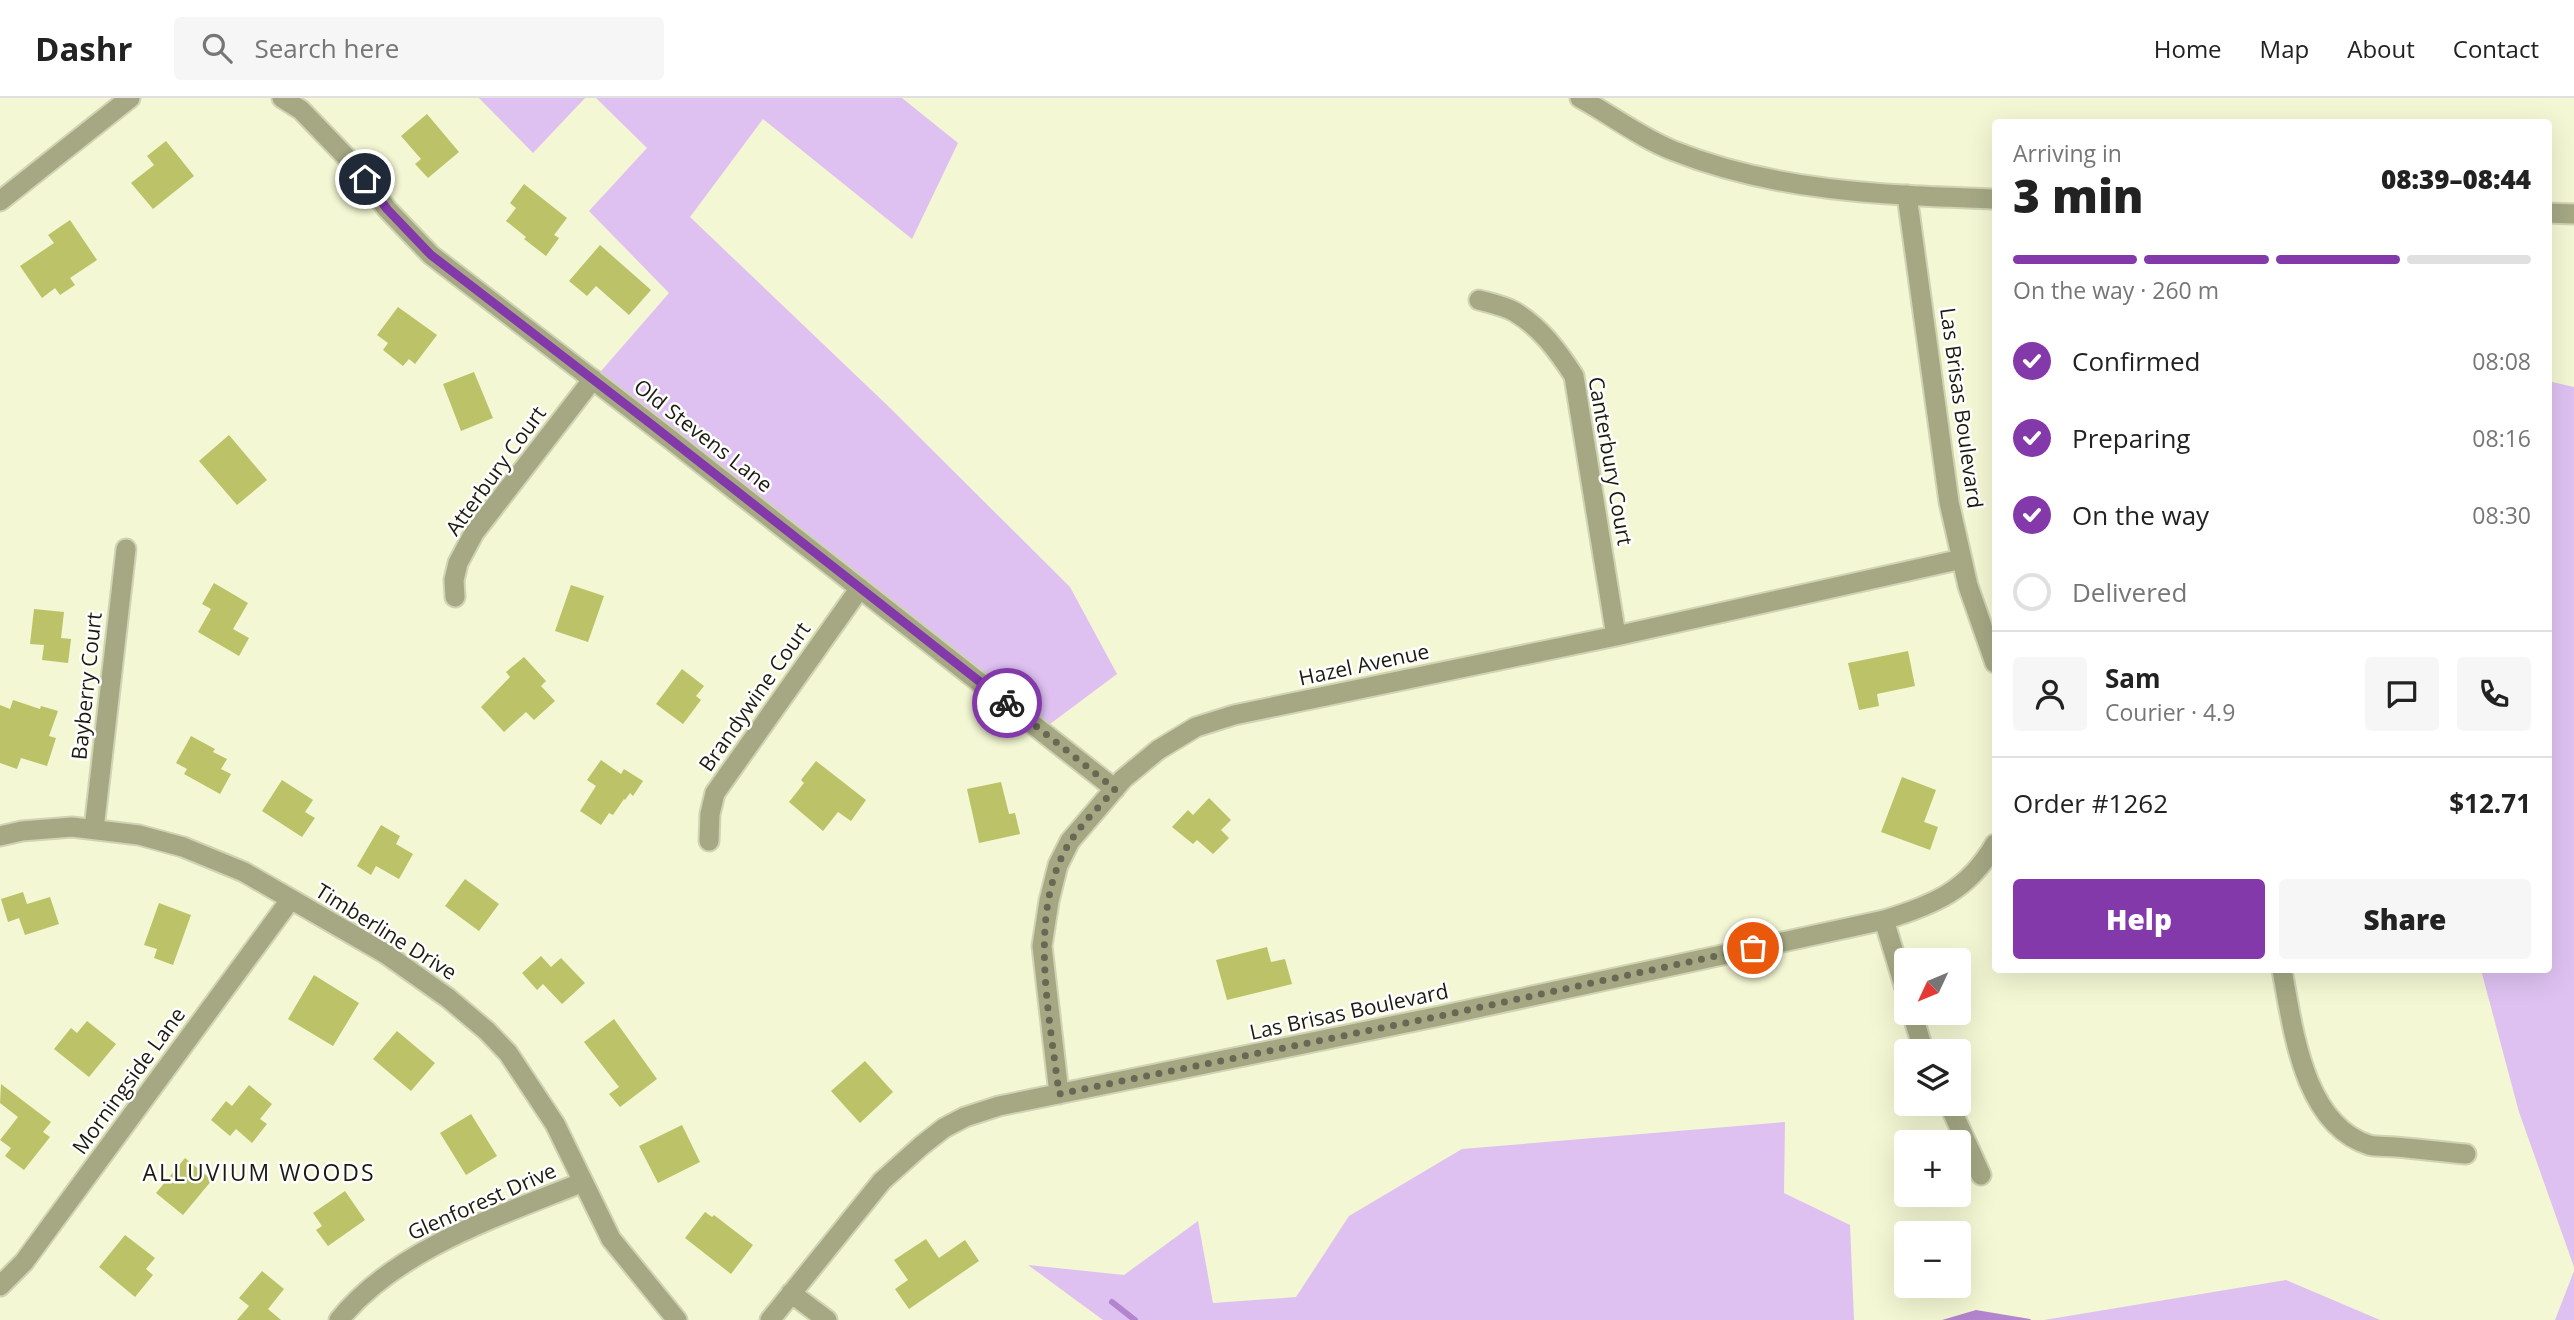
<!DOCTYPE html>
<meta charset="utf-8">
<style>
body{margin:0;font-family:"Open Sans",sans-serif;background:#f6f6f6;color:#222;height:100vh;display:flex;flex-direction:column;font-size:26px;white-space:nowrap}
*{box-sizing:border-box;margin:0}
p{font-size:23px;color:#767676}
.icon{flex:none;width:38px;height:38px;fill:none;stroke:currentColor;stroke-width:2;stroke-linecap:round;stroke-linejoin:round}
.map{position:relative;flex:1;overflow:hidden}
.drawer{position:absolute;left:1992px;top:21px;width:560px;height:854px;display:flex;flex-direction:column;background:#fff;border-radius:7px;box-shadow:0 7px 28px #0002}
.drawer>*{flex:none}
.needle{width:46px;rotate:226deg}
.controls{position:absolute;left:1894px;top:850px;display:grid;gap:14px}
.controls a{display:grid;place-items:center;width:77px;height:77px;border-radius:7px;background:#fff;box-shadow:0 7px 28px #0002;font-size:35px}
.pin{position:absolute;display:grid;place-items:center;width:60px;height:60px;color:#fff;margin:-30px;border:4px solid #fff;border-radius:50%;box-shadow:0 2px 7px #0007}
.courier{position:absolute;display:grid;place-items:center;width:70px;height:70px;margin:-35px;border:5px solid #8439ab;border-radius:50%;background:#fff;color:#222;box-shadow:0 2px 9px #0007}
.overview em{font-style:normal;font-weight:800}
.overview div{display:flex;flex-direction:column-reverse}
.overview{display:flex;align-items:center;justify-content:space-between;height:119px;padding:0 21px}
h1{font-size:46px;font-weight:800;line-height:52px}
.bar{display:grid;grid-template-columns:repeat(4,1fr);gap:10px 7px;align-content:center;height:84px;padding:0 21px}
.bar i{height:9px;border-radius:5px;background:#e0e0e0}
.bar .current{background:#8439ab}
.bar p{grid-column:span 4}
.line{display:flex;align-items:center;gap:18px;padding:0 21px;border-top:2px solid #e0e0e0}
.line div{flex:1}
.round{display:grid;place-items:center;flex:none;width:74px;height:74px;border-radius:7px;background:#f6f6f6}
ol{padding:0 21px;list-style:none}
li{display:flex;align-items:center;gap:21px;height:77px}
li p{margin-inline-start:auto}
li .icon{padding:7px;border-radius:50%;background:#8439ab;color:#fff;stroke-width:4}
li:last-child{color:#767676}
li i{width:38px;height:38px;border:4px solid #e0e0e0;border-radius:50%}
.button{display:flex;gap:14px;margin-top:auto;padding:14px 21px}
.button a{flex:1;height:80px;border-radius:7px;background:#8439ab;color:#fff;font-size:28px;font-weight:800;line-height:80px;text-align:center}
.button a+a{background:#f6f6f6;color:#222}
header{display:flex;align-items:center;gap:42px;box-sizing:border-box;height:98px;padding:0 35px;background:#fff;border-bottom:2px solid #e0e0e0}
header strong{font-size:33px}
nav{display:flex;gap:38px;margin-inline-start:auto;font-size:24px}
.search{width:490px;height:63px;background:#f6f6f6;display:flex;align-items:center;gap:18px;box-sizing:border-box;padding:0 24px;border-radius:7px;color:#767676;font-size:26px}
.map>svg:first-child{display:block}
</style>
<header>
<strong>Dashr</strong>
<div class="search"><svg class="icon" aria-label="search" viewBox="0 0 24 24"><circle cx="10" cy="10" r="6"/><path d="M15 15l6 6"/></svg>Search here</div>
<nav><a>Home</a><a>Map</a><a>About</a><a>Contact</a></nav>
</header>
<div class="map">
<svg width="2574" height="1222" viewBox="0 0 2574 1222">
<rect width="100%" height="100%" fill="#f3f7d3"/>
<path fill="#dec1f1" d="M 479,0 L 585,0 L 533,55 Z
M 596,0 L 902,0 L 958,45 L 912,141 L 763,21 L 690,119 L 887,307 L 1070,489 L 1117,576 L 1046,629 L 595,280 L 669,195 L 589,113 L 647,50 Z
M 2548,283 L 2574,289 L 2574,1169 L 2519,1014 L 2481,872 L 2548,872 Z
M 1785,1024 L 1784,1095 L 1850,1127 L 1854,1222 L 1103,1222 L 1028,1167 L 1124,1177 L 1198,1123 L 1213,1205 L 1296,1199 L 1349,1118 L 1462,1051 Z
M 2574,1173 L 2574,1222 L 2555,1222 Z
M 2286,1182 L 2380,1222 L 2044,1222 Z"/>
<path fill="#b285ce" d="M 1976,1212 L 2030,1221 L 2031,1222 L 1942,1222 Z"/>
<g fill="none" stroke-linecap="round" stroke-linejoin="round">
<path stroke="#b285ce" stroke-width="6" d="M 1112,1204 L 1135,1222"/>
</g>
<path fill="#bcc267" d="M 427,16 L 459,54 L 428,80 L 415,66 L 421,61 L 401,38 Z
M 166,43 L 194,78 L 153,111 L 131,85 L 154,67 L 147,58 Z
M 524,86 L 567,120 L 554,137 L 559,140 L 546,158 L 524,141 L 526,139 L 506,123 L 516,110 L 510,105 Z
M 70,122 L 97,162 L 70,180 L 75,187 L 60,197 L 55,190 L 42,200 L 20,168 L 54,145 L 48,137 Z
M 600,147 L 651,192 L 629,217 L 596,188 L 587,198 L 569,183 Z
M 398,209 L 437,237 L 415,266 L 409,261 L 403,268 L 383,252 L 388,245 L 377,237 Z
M 474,274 L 493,320 L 461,333 L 443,286 Z
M 229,337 L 267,382 L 237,407 L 199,363 Z
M 214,485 L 248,505 L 233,531 L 249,540 L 239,558 L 198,534 L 211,511 L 202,506 Z
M 571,487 L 604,498 L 588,544 L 555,533 Z
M 34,511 L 64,514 L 61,540 L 71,541 L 68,565 L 42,562 L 44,547 L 30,546 Z
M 1908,553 L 1915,588 L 1877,596 L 1879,608 L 1859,612 L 1848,565 Z
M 524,559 L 546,583 L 541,588 L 555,603 L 534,622 L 526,614 L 504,634 L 481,609 L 510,579 L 506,574 Z
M 682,571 L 704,588 L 696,598 L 701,602 L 683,626 L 656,606 Z
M 13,602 L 40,611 L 41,608 L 58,613 L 49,638 L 56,640 L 47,668 L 21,660 L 17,671 L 0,665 L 0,607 L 10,611 Z
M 191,638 L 215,651 L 213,654 L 227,661 L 221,671 L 231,676 L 220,696 L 184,676 L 187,671 L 176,665 Z
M 601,662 L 621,676 L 624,671 L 643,683 L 633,698 L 630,695 L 625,702 L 624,701 L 613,717 L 609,715 L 601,727 L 580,713 L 596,688 L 587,682 Z
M 816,663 L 866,702 L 851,723 L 838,714 L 823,733 L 789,704 L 804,685 L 801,682 Z
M 1902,679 L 1936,692 L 1924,724 L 1938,729 L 1930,752 L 1881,734 Z
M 282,682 L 313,702 L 305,714 L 315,720 L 302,739 L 262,713 Z
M 1001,684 L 1009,716 L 1015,715 L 1020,736 L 979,745 L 967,691 Z
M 1209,700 L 1231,722 L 1221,732 L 1229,740 L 1213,756 L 1197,742 L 1193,746 L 1172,729 L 1188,712 L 1193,717 Z
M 381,727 L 400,738 L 396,746 L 413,756 L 399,781 L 376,768 L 371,777 L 357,768 Z
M 465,781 L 499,806 L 479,833 L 445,808 Z
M 23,794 L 27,806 L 50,799 L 59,826 L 25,837 L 19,820 L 8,824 L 1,801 Z
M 159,805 L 191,817 L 173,867 L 154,860 L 157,851 L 144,847 Z
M 1267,849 L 1271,864 L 1285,861 L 1292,886 L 1227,902 L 1216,862 Z
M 541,858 L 551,869 L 561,860 L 585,885 L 562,906 L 543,886 L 537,892 L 522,875 Z
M 314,877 L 359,905 L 333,948 L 288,921 Z
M 614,921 L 657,981 L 620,1009 L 609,996 L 619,989 L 584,944 Z
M 87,923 L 116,946 L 89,979 L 54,951 L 71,930 L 77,935 Z
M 397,933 L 435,965 L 411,993 L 373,961 Z
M 865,963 L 893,994 L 860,1025 L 831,993 Z
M 1,986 L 51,1024 L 43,1034 L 50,1039 L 24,1072 L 5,1058 L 11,1050 L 0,1042 L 18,1019 L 0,1005 Z
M 249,987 L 272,1006 L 260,1021 L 267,1026 L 252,1045 L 236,1031 L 230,1038 L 211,1022 L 226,1003 L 232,1008 Z
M 471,1016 L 497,1058 L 466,1077 L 440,1035 Z
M 682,1027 L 700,1064 L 658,1085 L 639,1048 Z
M 185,1060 L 212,1082 L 183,1117 L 156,1095 Z
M 345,1093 L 365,1122 L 328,1148 L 316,1132 L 322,1128 L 313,1115 Z
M 705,1114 L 712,1119 L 714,1117 L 753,1147 L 731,1176 L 685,1140 Z
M 125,1137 L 155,1160 L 146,1171 L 153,1177 L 135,1199 L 99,1169 Z
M 926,1141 L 939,1160 L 965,1142 L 979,1163 L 909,1211 L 895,1191 L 908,1182 L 894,1162 Z
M 262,1173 L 284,1191 L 268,1211 L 281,1222 L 237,1222 L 249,1208 L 239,1200 Z"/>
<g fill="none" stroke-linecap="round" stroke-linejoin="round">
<defs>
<path id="minor" d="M 282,0 L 301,12 L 353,66 L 387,111 L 431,157 L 670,341 L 1115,691
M 1907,97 L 1949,404 L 1968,488 L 1995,565
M 0,103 L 130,0
M 1479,202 C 1490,205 1505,208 1515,214 C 1541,230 1558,253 1574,278 L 1616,538
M 455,499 L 454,482 L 458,465 L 474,435 L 593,281
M 94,731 L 126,451
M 0,738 L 22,733 L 72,729 L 139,737 L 183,749 L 244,774 L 386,856 L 448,900 L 487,933 L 508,955 L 555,1026 L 611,1141 L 677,1222
M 709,743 L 710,716 L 715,695 L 860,490
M 1884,822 L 1906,894
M 2282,872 C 2293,930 2303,1026 2369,1047 C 2377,1049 2388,1048 2396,1049 C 2420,1051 2443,1054 2466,1056
M 1912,915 L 1924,954
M 1059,996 L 1042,848 L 1049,803 L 1058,767 L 1070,743 L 1123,681 L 1158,652 L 1196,629 L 1234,617 L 1616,538 L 1962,461
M 1949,1006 L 1981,1077
M 0,1188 L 24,1164 L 291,801
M 791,1195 L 827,1222
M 339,1222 C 397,1150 500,1118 583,1084
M 770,1222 L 882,1083 L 921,1048 L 944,1030 L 965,1019 L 999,1008 L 1440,918 L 1884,822 C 1933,807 1968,793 1995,746"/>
<path id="tertiary" d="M 1580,0 C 1611,17 1641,40 1674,53 C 1777,94 1885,97 1995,101
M 2548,115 L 2574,116"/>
</defs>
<use href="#minor" stroke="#d0d4b4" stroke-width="23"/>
<use href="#tertiary" stroke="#d0d4b4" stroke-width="23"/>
<use href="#minor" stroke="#a5a883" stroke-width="19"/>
<use href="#tertiary" stroke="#a5a883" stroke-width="19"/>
</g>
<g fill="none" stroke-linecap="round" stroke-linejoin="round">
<path stroke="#676954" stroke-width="7" stroke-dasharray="0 12.6" d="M 1007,605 L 1115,691 C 1100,708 1082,725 1070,744 C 1026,813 1050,919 1059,996 L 1440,918 L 1753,850"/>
<path stroke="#8439ab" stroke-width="9" d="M 365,81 L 387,111 L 431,157 L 651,326 L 1007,605"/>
</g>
<g text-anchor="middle" stroke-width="5" stroke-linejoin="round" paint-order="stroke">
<g font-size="21" fill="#1b1c0f" stroke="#fff">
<text transform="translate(1961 310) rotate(82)" y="7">Las Brisas Boulevard</text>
<text transform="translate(703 338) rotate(38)" y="7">Old Stevens Lane</text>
<text transform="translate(1610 363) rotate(80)" y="7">Canterbury Court</text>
<text transform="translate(496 373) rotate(-54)" y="7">Atterbury Court</text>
<text transform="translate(1364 567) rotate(-12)" y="7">Hazel Avenue</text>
<text transform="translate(87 588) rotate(-84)" y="7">Bayberry Court</text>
<text transform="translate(755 599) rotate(-55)" y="7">Brandywine Court</text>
<text transform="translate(386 834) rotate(32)" y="7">Timberline Drive</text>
<text transform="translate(1349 914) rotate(-12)" y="7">Las Brisas Boulevard</text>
<text transform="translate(129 983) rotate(-54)" y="7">Morningside Lane</text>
<text transform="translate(482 1104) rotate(-24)" y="7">Glenforest Drive</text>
</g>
<g font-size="23" letter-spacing="2" fill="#1b1c0f" stroke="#fff">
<text x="259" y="1083">ALLUVIUM WOODS</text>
</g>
</g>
</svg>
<div class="controls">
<a><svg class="needle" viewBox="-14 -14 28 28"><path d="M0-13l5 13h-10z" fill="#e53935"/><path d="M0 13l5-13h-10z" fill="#767676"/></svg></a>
<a><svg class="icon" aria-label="layers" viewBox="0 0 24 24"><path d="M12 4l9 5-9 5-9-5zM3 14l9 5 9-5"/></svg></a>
<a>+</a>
<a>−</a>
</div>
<div class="pin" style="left:1753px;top:850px;background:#ea580c"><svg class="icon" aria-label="bag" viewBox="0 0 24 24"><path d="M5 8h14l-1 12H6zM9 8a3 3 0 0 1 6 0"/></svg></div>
<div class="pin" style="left:365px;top:81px;background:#1f2937"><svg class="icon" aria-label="home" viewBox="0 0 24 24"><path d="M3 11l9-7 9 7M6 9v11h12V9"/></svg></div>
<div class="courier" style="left:1007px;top:605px"><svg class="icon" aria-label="bike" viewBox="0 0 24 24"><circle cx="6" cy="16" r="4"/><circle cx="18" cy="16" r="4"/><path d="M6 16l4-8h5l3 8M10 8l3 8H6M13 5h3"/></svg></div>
<section class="drawer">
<div class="overview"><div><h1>3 min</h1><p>Arriving in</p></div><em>08:39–08:44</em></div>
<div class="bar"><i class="current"></i><i class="current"></i><i class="current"></i><i></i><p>On the way · 260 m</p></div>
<ol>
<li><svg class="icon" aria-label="check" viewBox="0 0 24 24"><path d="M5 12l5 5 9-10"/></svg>Confirmed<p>08:08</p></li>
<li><svg class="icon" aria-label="check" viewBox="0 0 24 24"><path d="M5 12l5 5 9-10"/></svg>Preparing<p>08:16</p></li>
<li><svg class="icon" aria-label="check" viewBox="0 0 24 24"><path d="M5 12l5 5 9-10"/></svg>On the way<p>08:30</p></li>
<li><i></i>Delivered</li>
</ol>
<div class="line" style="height:126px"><a class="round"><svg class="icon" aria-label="person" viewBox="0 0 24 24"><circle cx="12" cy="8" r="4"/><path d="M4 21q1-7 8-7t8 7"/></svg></a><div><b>Sam</b><p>Courier · 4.9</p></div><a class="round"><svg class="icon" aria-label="chat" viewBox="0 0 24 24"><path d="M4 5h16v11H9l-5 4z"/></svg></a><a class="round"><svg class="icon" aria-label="phone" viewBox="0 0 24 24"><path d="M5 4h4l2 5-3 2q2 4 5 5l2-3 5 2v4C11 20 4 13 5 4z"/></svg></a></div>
<div class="line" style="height:91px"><div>Order #1262</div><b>$12.71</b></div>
<div class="button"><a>Help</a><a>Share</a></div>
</section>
</div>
